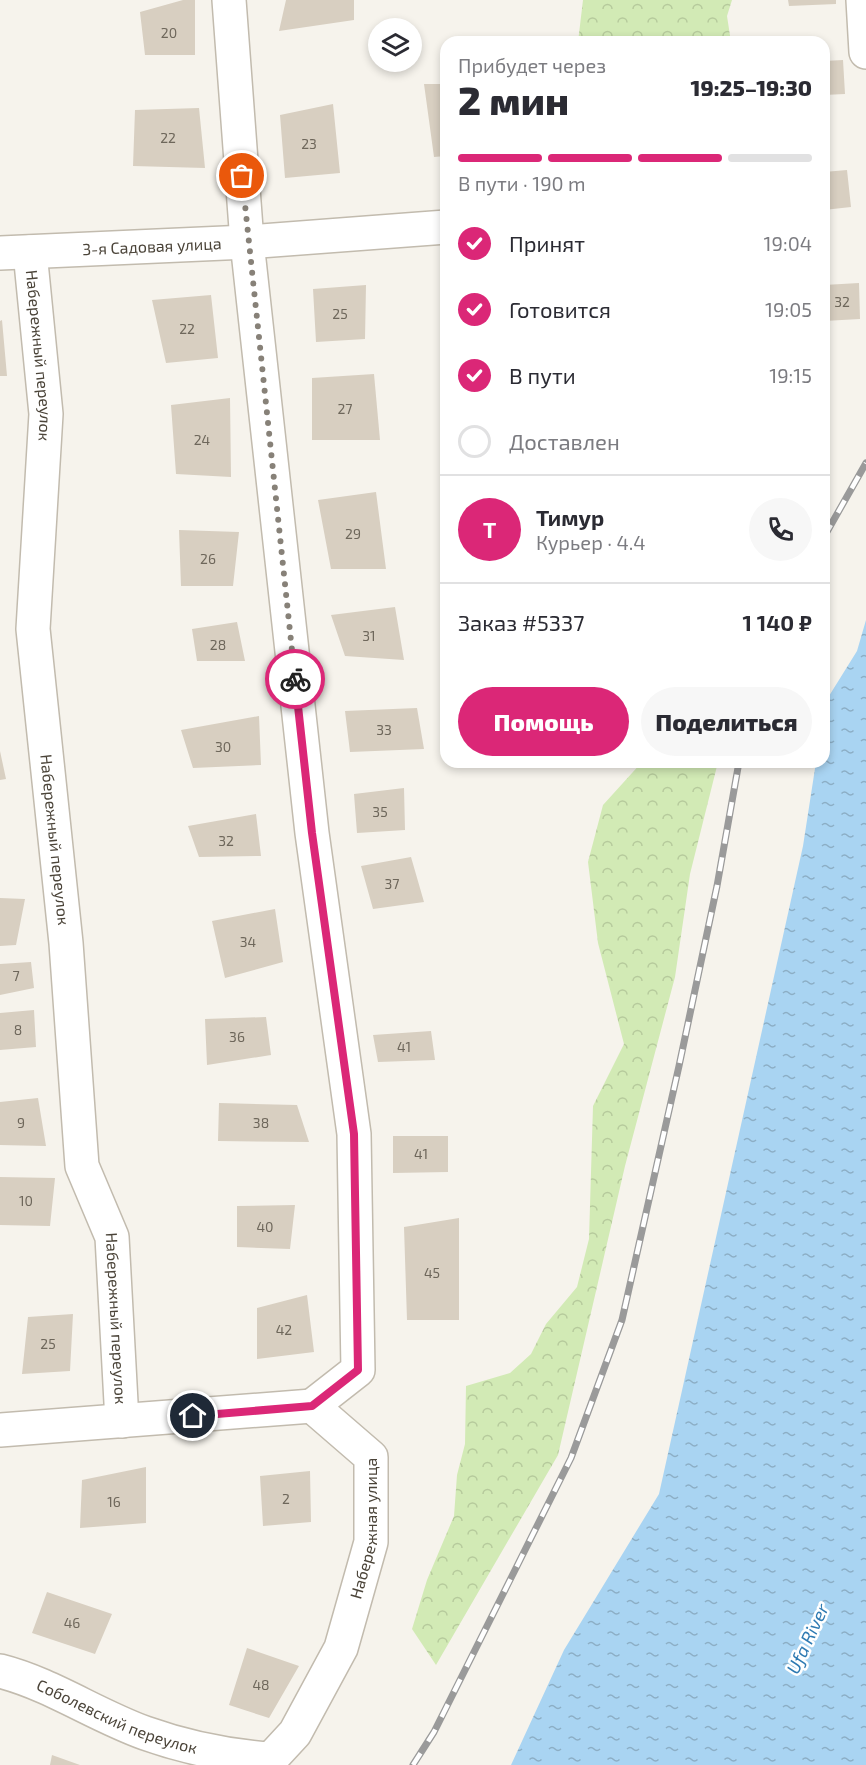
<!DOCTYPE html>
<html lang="ru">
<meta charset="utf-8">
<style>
body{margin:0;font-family:"Exo 2",sans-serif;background:#f7f7f7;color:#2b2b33;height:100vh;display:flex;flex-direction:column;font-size:22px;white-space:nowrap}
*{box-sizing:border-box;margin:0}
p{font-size:20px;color:#7c7c81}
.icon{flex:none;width:33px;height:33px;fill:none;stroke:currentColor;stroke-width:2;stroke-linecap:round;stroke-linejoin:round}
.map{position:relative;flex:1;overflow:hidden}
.drawer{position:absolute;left:440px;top:36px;width:390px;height:732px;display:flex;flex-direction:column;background:#fff;border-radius:18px;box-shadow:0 3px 9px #0003}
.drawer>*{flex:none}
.tools{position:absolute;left:368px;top:18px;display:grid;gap:12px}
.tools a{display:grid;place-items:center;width:54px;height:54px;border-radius:50%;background:#fff;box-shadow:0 3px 9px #0003;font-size:30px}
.pin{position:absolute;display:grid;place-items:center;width:51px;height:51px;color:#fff;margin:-26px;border:3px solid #fff;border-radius:50%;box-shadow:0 2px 6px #0007}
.courier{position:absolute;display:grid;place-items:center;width:60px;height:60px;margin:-30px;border:4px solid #db2777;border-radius:50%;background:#fff;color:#222;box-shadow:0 2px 8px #0007}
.summary em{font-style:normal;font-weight:800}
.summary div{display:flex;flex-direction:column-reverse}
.summary{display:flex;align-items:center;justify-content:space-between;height:102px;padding:0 18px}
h1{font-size:39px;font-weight:800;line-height:45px}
.bar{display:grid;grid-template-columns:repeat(4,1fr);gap:9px 6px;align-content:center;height:72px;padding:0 18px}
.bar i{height:8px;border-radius:4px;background:#e1e1e2}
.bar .on{background:#db2777}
.bar p{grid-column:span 4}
.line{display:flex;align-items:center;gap:15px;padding:0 18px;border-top:2px solid #e1e1e2}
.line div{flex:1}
.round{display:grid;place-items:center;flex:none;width:63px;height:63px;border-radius:32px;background:#f7f7f7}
ol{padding:0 18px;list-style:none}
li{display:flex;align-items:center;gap:18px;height:66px}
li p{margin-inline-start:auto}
li .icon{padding:6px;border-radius:50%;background:#db2777;color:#fff;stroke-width:4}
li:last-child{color:#7c7c81}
li i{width:33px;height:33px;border:3px solid #e1e1e2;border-radius:50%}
.primary-button{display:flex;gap:12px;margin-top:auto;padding:12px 18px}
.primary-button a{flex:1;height:69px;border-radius:36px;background:#db2777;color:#fff;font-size:24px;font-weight:800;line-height:69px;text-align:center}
.primary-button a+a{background:#f7f7f7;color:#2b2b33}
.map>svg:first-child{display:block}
</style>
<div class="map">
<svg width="866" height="1765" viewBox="0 0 866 1765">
<defs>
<pattern id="forest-crowns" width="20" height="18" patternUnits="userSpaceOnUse" patternTransform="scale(1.5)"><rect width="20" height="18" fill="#d2eab5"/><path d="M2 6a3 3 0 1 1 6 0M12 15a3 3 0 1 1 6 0" fill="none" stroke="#b6ca9c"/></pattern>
<pattern id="water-ripples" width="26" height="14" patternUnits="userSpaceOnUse" patternTransform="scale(1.5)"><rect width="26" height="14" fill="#a9d4f2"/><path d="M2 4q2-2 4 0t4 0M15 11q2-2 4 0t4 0" fill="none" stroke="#8caec5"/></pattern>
</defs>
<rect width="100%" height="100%" fill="#f6f3ec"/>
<path fill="url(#forest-crowns)" d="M 583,0 L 732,0 L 727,16 L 731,42 L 578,42 Z
M 642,762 L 718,762 L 690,874 L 675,977 L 625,1166 L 558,1455 L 436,1665 L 412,1629 L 427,1580 L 454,1516 L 457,1475 L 465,1444 L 466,1386 L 510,1373 L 531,1354 L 546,1324 L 577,1287 L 589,1239 L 593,1106 L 624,1044 L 598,943 L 588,862 L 603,805 Z"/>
<path fill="url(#water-ripples)" d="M 866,620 L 866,1765 L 511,1765 L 564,1650 L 659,1494 L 803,846 L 816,762 L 824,762 L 824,704 L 857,651 Z"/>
<path fill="#d8cfc1" d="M 183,0 L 195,0 L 195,55 L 145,55 L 140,12 Z
M 286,0 L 354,0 L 354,20 L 279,31 Z
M 788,0 L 836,0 L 836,4 L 789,6 Z
M 843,60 L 845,94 L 824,95 L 824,61 Z
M 424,84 L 446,84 L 446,156 L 434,157 Z
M 333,104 L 340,173 L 285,178 L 280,115 Z
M 199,108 L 205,168 L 133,166 L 135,110 Z
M 847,170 L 851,207 L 824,210 L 824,172 Z
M 859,283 L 860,319 L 824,321 L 824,285 Z
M 366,285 L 365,339 L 316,342 L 313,289 Z
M 211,295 L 218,358 L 166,363 L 152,300 Z
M 2,320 L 7,376 L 0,376 L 0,321 Z
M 374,374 L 380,440 L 312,440 L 312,378 Z
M 230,398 L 231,477 L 176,474 L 171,405 Z
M 376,492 L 386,569 L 331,569 L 318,500 Z
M 179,530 L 239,532 L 233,586 L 181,586 Z
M 395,607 L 404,660 L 345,656 L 331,615 Z
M 237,622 L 245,661 L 197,661 L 192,629 Z
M 417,708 L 424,749 L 350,752 L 345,711 Z
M 259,716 L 261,765 L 193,768 L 181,730 Z
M 0,751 L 6,779 L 0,780 Z
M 404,788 L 405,830 L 357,833 L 354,794 Z
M 256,814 L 261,856 L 199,857 L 188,826 Z
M 411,857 L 424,902 L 373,909 L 361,866 Z
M 0,898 L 25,899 L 16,945 L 0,946 Z
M 275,909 L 283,962 L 225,978 L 212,921 Z
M 31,962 L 34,988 L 0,995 L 0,964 Z
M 34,1010 L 36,1047 L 0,1050 L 0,1013 Z
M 266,1017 L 271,1055 L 207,1065 L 205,1019 Z
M 431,1031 L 435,1060 L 378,1062 L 373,1035 Z
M 38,1098 L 46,1146 L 0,1145 L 0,1102 Z
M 219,1103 L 297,1105 L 309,1142 L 218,1141 Z
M 393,1136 L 448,1136 L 448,1172 L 393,1173 Z
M 0,1177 L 55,1178 L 50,1226 L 0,1225 Z
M 295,1205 L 290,1249 L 237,1247 L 237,1206 Z
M 459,1218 L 459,1320 L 407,1320 L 404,1227 Z
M 307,1295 L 314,1352 L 257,1359 L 257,1308 Z
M 73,1314 L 70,1371 L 22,1374 L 28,1317 Z
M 146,1467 L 146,1523 L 80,1528 L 82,1480 Z
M 310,1471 L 311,1522 L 263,1526 L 260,1476 Z
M 47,1592 L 112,1614 L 95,1654 L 32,1633 Z
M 247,1648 L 299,1666 L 269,1718 L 229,1705 Z
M 52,1755 L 80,1765 L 50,1765 Z"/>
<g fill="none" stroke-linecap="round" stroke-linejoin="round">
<defs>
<g id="street">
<path d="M 863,0 L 866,52"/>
<path id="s1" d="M 30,252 L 46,414 L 33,629 L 66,943 L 82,1166 L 112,1237 L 122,1421"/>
<path id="s2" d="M 0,253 L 247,242 L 446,227"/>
<path d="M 0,1430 L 312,1406"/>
<path id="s3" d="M 0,1671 C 51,1684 95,1715 145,1733 C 187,1748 227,1756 271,1759 L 295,1733 L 341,1648 L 371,1542 L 371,1457 L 312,1406 L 358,1370 L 354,1134 L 312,833 L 247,242 L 229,0"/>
</g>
</defs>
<use href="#street" stroke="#c2bbae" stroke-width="36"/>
<use href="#street" stroke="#fff" stroke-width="33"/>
<defs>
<path id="rail" d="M 824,537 L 866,463
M 413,1765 L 434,1732 L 571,1458 L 622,1320 L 679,1066 L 717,886 L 739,762"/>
</defs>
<use href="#rail" stroke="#9a9a9a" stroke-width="7"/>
<use href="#rail" stroke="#fff" stroke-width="4.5" stroke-dasharray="14" stroke-linecap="butt"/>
</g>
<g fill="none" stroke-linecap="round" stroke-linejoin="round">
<path stroke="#878178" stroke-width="6" stroke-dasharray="0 10.8" d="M 242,176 L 295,679"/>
<path stroke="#db2777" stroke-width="8" d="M 193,1416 L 312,1406 L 358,1370 L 354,1134 L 312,833 L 295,679"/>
</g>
<g text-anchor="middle" stroke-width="5" stroke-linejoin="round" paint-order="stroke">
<g font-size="14" fill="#6e675b">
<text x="169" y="38">20</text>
<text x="168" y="143">22</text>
<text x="309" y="149">23</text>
<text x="842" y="307">32</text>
<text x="340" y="319">25</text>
<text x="187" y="334">22</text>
<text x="345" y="414">27</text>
<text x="202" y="445">24</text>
<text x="353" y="539">29</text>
<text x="208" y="564">26</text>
<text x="369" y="641">31</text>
<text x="218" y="650">28</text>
<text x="384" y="735">33</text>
<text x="223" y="752">30</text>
<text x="380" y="817">35</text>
<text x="226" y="846">32</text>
<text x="392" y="889">37</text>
<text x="248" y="947">34</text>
<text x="16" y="981">7</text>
<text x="18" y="1035">8</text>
<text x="237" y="1042">36</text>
<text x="404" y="1052">41</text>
<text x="21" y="1128">9</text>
<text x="261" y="1128">38</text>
<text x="421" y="1159">41</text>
<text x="26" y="1206">10</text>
<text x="265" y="1232">40</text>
<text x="432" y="1278">45</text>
<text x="284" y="1335">42</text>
<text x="48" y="1349">25</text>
<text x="286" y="1504">2</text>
<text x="114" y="1507">16</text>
<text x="72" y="1628">46</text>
<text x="261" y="1690">48</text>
</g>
<g font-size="16" fill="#4b4439" stroke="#fff">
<text dy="6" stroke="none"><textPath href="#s2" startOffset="152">3-я Садовая улица</textPath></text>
<text dy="6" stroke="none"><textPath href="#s1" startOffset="104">Набережный переулок</textPath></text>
<text dy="6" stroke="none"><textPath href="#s1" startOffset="590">Набережный переулок</textPath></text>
<text dy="6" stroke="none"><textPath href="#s1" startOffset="1076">Набережный переулок</textPath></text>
<text dy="6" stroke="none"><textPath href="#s3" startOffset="542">Набережная улица</textPath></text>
<text dy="6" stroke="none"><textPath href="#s3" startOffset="126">Соболевский переулок</textPath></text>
</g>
<g font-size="18" font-style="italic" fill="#2e7ab2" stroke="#fff">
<text transform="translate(808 1639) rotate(-65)" y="6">Ufa River</text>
</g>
</g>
</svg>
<div class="tools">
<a><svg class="icon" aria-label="layers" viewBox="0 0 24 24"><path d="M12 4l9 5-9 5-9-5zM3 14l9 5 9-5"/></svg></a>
</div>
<div class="pin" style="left:242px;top:176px;background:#ea580c"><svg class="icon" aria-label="bag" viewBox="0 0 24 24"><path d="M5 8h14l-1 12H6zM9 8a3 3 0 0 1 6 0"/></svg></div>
<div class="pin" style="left:193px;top:1416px;background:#1f2937"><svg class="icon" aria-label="home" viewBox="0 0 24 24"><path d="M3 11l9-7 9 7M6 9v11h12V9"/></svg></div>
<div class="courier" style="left:295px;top:679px"><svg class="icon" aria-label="bike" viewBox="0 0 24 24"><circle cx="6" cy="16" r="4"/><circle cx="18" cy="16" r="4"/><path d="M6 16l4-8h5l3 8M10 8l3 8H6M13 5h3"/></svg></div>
<section class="drawer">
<div class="summary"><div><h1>2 мин</h1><p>Прибудет через</p></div><em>19:25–19:30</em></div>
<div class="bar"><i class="on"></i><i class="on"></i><i class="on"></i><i></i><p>В пути · 190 m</p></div>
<ol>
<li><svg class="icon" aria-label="check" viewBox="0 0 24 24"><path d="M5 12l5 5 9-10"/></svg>Принят<p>19:04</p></li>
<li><svg class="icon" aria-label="check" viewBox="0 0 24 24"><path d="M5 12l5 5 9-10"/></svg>Готовится<p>19:05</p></li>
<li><svg class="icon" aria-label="check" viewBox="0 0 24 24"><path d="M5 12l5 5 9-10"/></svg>В пути<p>19:15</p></li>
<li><i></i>Доставлен</li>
</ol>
<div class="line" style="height:108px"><b class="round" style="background:#db2777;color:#fff">Т</b><div><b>Тимур</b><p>Курьер · 4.4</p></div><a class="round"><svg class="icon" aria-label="phone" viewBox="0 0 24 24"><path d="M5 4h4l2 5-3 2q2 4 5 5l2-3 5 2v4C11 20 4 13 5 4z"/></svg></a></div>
<div class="line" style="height:78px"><div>Заказ #5337</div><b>1 140 ₽</b></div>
<div class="primary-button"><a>Помощь</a><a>Поделиться</a></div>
</section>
</div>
